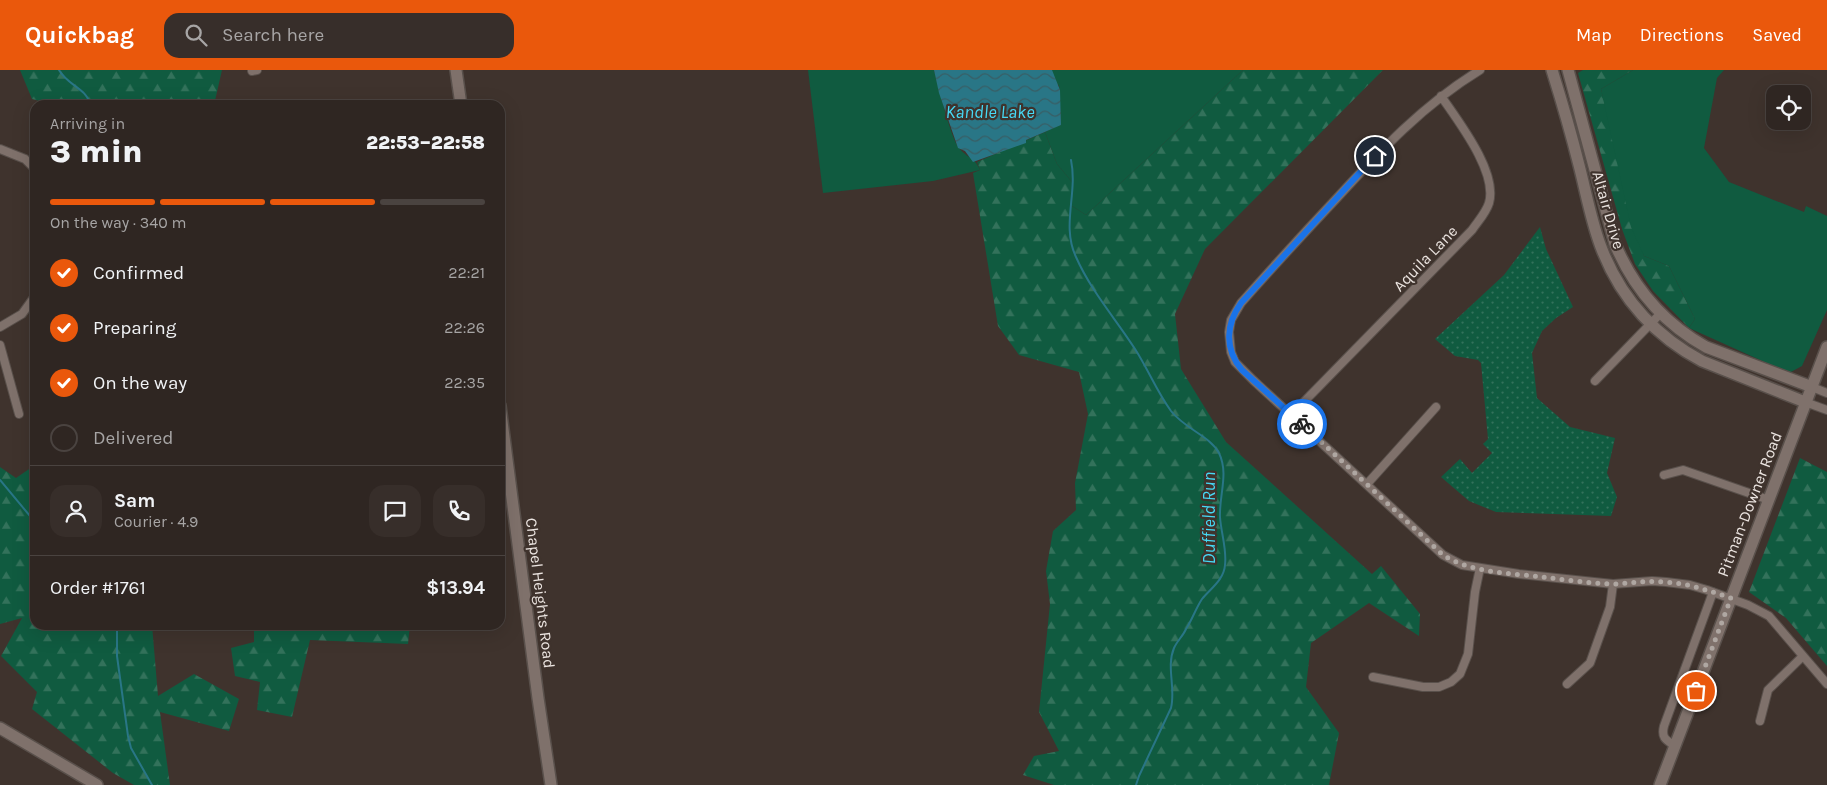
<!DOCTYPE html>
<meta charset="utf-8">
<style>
body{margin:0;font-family:Karla,sans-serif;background:#372e2a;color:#f1f3f6;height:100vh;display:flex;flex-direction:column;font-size:19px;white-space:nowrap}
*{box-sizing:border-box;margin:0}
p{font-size:16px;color:#a7a5a5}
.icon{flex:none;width:28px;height:28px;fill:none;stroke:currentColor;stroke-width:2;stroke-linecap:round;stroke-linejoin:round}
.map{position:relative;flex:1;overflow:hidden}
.side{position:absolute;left:30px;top:30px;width:475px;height:530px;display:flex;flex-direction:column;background:#2f2622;border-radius:15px;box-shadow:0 5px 20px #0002,0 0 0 1px #4a4340}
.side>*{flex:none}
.controls{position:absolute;left:1766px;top:15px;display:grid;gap:10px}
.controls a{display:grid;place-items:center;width:45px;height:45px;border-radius:10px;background:#2f2622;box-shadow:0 5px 20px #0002,0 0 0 1px #4a4340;font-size:25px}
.pin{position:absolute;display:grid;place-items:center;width:42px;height:42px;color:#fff;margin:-21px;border:2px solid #fff;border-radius:50%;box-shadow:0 1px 5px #0007}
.courier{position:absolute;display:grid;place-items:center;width:50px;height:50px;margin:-25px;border:4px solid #1a73e8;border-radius:50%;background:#fff;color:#222;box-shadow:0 1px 6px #0007}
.head em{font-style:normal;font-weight:800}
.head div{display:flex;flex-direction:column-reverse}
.head{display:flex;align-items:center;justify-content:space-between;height:85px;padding:0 20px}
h1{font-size:32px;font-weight:800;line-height:38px}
.bar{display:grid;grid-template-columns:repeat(4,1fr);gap:8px 5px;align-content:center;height:60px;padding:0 20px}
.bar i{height:6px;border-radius:4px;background:#4a4340}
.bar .selected{background:#ea580c}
.bar p{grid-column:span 4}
.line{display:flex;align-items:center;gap:12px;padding:0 20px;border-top:1px solid #4a4340}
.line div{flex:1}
.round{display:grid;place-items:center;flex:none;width:52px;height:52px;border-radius:15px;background:#372e2a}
ol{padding:0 20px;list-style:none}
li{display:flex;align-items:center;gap:15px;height:55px}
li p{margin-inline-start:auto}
li .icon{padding:5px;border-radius:50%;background:#ea580c;color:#fff;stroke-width:4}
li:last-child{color:#a7a5a5}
li i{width:28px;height:28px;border:2px solid #4a4340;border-radius:50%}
header{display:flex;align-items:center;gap:30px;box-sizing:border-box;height:70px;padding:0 25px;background:#ea580c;color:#fff}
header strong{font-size:24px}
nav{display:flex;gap:28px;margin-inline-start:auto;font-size:18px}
.search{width:350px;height:45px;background:#372e2a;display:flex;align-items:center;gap:12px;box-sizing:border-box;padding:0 18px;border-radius:15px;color:#a7a5a5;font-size:19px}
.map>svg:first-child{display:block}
</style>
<header>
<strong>Quickbag</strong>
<div class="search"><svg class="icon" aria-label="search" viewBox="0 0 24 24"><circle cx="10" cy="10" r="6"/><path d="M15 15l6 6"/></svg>Search here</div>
<nav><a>Map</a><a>Directions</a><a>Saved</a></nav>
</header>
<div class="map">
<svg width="1827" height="715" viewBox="0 0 1827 715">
<defs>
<pattern id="grass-dots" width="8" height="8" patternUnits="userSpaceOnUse" patternTransform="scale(1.25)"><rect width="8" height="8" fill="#105b40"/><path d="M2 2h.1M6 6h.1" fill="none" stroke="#33725b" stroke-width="1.8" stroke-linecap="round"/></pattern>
<pattern id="forest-firs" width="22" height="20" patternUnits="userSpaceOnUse" patternTransform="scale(1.25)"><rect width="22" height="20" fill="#105b40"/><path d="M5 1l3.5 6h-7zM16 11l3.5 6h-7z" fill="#33725b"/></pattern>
<pattern id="water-waves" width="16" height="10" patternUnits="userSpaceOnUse" patternTransform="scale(1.25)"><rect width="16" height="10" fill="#297686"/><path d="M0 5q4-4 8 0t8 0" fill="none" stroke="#385e65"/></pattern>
</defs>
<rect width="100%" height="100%" fill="#3f332d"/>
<path fill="url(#grass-dots)" d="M 1540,157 L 1546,179 L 1573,237 L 1556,248 L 1542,261 L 1532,283 L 1537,328 L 1570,357 L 1615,368 L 1607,403 L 1617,427 L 1611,446 L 1496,442 L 1469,431 L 1441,407 L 1460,389 L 1472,403 L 1492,383 L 1483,374 L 1488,369 L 1481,293 L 1478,290 L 1455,286 L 1435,269 L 1504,205 Z"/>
<path fill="url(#forest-firs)" d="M 20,0 L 222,0 L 214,35 L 56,35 L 32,29 Z
M 1243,0 L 1383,0 L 1205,179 L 1175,244 L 1181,299 L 1226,372 L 1372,504 L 1381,496 L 1420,544 L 1419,566 L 1369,533 L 1311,573 L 1306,617 L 1339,663 L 1329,715 L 1054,715 L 1023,705 L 1034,686 L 1059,681 L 1039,642 L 1050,534 L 1046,501 L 1053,461 L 1076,440 L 1075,413 L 1088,344 L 1079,302 L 1019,285 L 998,256 L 973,103 L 980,100 L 977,92 L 1045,62 L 1057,94 L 1072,112 L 1072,136 L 1086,145 Z
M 1583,0 L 1633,0 L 1601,19 L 1644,186 L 1669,196 L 1695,249 L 1689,258 L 1653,221 L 1635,194 L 1622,159 L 1578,3 Z
M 1800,388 L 1827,402 L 1827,596 L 1786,548 L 1749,522 Z
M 35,395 L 35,555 L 152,555 L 158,626 L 194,604 L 239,629 L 229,661 L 160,642 L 170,715 L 134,715 L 113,703 L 32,639 L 37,622 L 1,586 L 22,548 L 0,554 L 0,397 L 16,408 Z
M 254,555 L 410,555 L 408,574 L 310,570 L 292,647 L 257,640 L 260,612 L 235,606 L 231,578 L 254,572 Z"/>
<path fill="#105b40" d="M 808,0 L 934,0 C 937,13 952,71 959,78 C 967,88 975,87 980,100 L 933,111 L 823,123 Z
M 1047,0 L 1243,0 L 1086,145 L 1072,136 L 1072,112 L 1057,94 L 1045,62 L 1061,54 L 1059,16 Z
M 1633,0 L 1724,0 L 1717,8 L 1704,78 L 1729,112 L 1804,142 L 1806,136 L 1827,146 L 1827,240 L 1802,296 L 1789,303 L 1689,258 L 1695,249 L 1669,196 L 1644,186 L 1631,157 L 1601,19 Z"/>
<path fill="url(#water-waves)" d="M 934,0 L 1052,0 L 1060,20 L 1061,55 L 1026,70 L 1026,73 L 973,92 L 965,81 L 958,78 L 939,23 Z"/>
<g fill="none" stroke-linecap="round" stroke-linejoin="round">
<path stroke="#297686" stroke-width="2" d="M 59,0 C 68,16 87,18 90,35
M 1071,90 C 1078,124 1061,155 1076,187 C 1091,221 1115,248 1135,279 C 1148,299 1157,322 1171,341 C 1185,359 1210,366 1219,383 C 1229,404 1219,425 1220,447 C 1221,463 1227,479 1225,495 C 1224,510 1210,519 1202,529 C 1196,538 1192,550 1186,559 C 1183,566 1177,571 1174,578 C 1166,597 1176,618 1171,638 L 1139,706 L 1136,715
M 0,410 L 35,452
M 117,555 L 117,586 L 128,666 L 131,678 L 152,715"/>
<defs>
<path id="street" d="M 1480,0 C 1424,34 1380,81 1336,129 C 1304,163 1272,198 1241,233 L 1231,250 L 1229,262 L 1231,282 L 1235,292 L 1253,310 L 1443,485 L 1462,495 L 1519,504 L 1613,514 L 1652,511 L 1666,512 L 1690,515 L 1707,520 L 1748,535 L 1769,546 L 1827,614
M 252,1 L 257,0
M 0,79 L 25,89 L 35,99
M 0,257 L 22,244 L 35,226
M 0,275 L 19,344
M 1595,311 L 1660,244
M 1812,317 L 1827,323
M 1805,332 L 1827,340
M 1292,344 L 1472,160 C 1478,151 1486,143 1489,133 C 1498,102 1458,51 1441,26
M 1664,405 L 1683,400 L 1769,430
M 1367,414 L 1436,337
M 1373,607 L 1423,617 L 1439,617 L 1451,612 L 1460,604 L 1468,584 L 1475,522 L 1480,498
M 1567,614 L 1590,593 L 1610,537 L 1613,514
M 1760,651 L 1768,620 L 1803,586
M 1675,676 C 1666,670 1661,668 1664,656 L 1713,522"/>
<path id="secondary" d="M 456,0 L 461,35
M 1552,0 C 1562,32 1571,63 1579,95 C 1586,122 1591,151 1601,177 C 1620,227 1655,266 1702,291 L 1805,332
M 1568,0 L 1615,174 C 1634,219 1663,253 1706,277 L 1812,317
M 500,336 L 538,628 L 551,715
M 0,658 L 97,715
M 1660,715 L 1827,277"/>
</defs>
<use href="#street" stroke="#59504b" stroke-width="10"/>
<use href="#secondary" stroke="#59504b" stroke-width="14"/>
<use href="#street" stroke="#7f716b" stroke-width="8"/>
<use href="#secondary" stroke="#7f716b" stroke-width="11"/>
</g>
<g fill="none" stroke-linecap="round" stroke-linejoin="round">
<path stroke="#afa7a2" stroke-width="5" stroke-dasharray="0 9" d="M 1302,354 L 1443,485 C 1471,503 1510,503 1543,507 C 1565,510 1588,513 1611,514 C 1629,514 1646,510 1664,512 C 1688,513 1709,521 1731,528 L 1696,621"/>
<path stroke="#1a73e8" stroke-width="6" d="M 1302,354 L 1242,300 C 1224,279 1226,254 1241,233 L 1375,86"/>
</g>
<g text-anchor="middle" stroke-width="4.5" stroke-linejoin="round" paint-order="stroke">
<g font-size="16" fill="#ece5e1" stroke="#3f332d">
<text transform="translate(1609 140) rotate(74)" y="6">Altair Drive</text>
<text transform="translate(1425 188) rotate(-46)" y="6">Aquila Lane</text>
<text transform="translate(1749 434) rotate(-69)" y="6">Pitman-Downer Road</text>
<text transform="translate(541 523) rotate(83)" y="6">Chapel Heights Road</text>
</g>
<g font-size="18" font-style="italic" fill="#46d9f5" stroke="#3f332d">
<text x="990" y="48">Kandle Lake</text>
<text transform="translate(1209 448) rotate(-90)" y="6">Duffield Run</text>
</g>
</g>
</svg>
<div class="controls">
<a><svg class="icon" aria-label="locate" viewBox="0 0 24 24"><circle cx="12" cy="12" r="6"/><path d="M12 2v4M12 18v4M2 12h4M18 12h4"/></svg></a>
</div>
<div class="pin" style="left:1696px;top:621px;background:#ea580c"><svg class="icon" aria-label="bag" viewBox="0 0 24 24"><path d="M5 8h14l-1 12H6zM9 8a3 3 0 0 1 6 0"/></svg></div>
<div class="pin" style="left:1375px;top:86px;background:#1f2937"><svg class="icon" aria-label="home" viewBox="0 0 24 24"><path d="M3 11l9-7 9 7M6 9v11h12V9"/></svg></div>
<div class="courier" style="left:1302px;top:354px"><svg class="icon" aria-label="bike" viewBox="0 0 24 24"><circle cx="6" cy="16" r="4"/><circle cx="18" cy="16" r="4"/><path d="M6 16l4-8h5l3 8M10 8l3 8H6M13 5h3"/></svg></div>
<section class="side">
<div class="head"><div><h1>3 min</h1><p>Arriving in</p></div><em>22:53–22:58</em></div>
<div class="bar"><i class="selected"></i><i class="selected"></i><i class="selected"></i><i></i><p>On the way · 340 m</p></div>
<ol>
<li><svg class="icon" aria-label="check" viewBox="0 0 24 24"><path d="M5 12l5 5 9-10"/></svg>Confirmed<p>22:21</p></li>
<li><svg class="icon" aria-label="check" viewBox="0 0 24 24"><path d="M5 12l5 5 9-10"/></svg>Preparing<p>22:26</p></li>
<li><svg class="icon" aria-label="check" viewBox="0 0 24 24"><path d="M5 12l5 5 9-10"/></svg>On the way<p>22:35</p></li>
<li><i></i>Delivered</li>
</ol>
<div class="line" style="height:90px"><a class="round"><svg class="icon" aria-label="person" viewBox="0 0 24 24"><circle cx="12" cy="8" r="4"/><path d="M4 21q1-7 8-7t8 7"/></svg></a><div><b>Sam</b><p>Courier · 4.9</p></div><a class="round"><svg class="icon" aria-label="chat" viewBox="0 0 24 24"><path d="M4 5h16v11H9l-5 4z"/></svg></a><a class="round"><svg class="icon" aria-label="phone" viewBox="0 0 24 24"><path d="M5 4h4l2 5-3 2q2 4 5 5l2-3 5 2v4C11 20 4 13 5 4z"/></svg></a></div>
<div class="line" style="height:65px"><div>Order #1761</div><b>$13.94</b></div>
</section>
</div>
